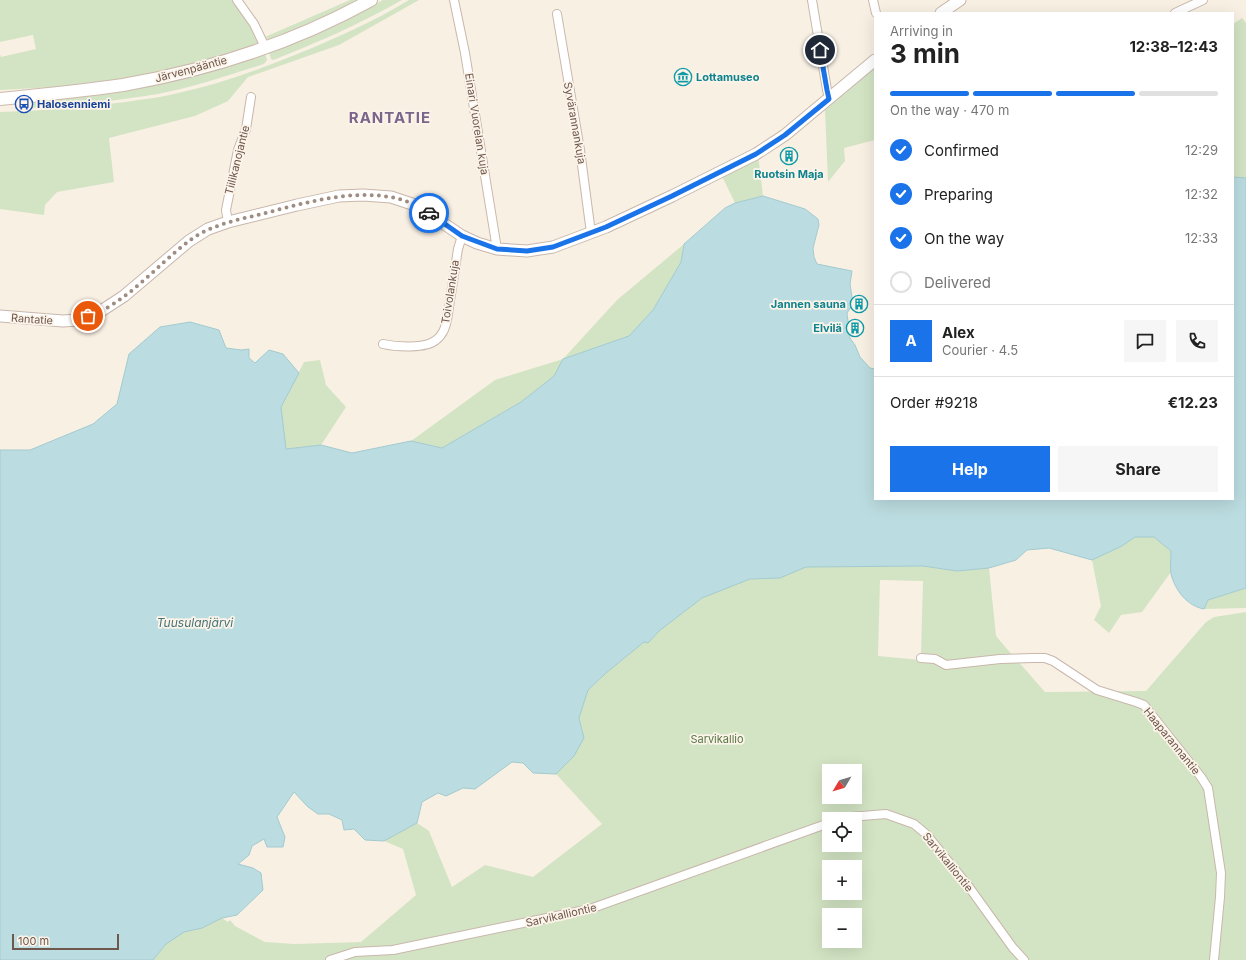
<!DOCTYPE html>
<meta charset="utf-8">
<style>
body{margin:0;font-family:Inter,sans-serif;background:#f6f6f6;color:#222;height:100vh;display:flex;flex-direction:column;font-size:15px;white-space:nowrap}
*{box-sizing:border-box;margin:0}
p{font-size:13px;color:#767676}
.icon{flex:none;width:22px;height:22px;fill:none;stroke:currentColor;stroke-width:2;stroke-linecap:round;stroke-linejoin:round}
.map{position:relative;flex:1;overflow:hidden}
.details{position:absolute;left:874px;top:12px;width:360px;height:488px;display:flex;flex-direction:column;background:#fff;border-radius:0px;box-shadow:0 4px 16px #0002}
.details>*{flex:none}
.needle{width:26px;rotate:232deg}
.buttons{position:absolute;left:822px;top:764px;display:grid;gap:8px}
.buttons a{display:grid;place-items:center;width:40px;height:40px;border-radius:0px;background:#fff;box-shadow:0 4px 16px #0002;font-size:20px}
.scale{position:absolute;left:12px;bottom:10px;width:107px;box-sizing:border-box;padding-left:4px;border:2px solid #6e574d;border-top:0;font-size:11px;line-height:14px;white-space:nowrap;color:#6e574d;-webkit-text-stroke:3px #fcf4e9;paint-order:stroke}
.pin{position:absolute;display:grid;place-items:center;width:34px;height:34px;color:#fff;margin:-17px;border:2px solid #fff;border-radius:50%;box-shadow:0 1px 4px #0007}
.courier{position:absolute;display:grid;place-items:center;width:40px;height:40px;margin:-20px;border:3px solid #1a73e8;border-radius:50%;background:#fff;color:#222;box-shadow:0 1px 5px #0007}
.overview em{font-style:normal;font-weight:700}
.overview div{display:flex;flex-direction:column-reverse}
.overview{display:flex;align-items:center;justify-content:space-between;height:68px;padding:0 16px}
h1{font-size:26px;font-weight:700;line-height:30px}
.bar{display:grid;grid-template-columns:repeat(4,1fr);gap:6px 4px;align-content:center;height:48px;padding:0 16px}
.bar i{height:5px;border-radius:3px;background:#e0e0e0}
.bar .on{background:#1a73e8}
.bar p{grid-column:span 4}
.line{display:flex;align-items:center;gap:10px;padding:0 16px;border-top:1px solid #e0e0e0}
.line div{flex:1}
.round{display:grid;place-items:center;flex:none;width:42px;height:42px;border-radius:0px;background:#f6f6f6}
ol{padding:0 16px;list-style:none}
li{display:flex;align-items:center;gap:12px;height:44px}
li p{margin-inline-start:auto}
li .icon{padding:4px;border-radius:50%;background:#1a73e8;color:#fff;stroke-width:4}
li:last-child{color:#767676}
li i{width:22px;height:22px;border:2px solid #e0e0e0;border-radius:50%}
.primary-button{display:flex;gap:8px;margin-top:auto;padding:8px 16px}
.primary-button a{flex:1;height:46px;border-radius:0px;background:#1a73e8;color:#fff;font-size:16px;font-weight:700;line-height:46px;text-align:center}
.primary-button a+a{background:#f6f6f6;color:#222}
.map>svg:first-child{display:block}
</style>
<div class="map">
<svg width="1246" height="960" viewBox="0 0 1246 960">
<rect width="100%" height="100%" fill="#f9f0e4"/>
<path fill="#d3e4c4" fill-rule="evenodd" d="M 0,0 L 232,0 L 250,26 L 258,43 L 256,45 C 209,62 159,74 110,81 C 74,87 37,88 0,90 L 0,54 L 1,57 L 36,49 L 33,35 L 0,42 Z
M 350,0 L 359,0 L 318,20 L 272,39 L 268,39 L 265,37 Z
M 383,0 L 402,0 C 360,24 317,43 273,60 L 271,59 L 269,52 L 370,7 Z
M 409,0 L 419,0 L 339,45 L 248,77 L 228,101 L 195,116 L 109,138 L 114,182 L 57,192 L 45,205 L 44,215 L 0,209 L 0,112 C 42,111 84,107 126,102 C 142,99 159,98 174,94 C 216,85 255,71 295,55 C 334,39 373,22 409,0 Z
M 1242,18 L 1246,23 L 1246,178 L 1233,177 L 1233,24 Z
M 265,53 L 267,60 L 264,64 C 229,75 194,87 158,94 C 115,101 71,106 27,108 L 25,106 L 26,105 L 40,102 L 143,87 L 187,77 Z
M 875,67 L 875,140 L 844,148 L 845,161 L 828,182 L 825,110 Z
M 758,154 L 763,196 L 735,203 L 720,172 Z
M 684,244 L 681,262 L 653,310 L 629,336 L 563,359 L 554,376 L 521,402 L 442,448 L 411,441 L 495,380 L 563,359 L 617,300 Z
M 320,360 L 326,385 L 346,407 L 321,445 L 285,449 L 281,407 L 304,362 Z
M 1135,537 L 1154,537 L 1171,551 L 1171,572 L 1142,612 L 1121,615 L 1109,633 L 1094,620 L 1101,606 L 1092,560 L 1122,546 Z
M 923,566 L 957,571 L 989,568 L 996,636 L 1013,656 L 946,662 L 921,653 L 923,581 L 880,580 L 878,656 L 921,660 L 946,666 L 1017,660 L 1045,692 L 1146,691 L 1206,622 L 1214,617 L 1246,612 L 1246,960 L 153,960 L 166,944 L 184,932 L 202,928 L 222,918 L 228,922 L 230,920 L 235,926 L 265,942 L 295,944 L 361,942 L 416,895 L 403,849 L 384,841 L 417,823 L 429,831 L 452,887 L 485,865 L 533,877 L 602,824 L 556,774 L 574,756 L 583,732 L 579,718 L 588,690 L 606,673 L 644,642 L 648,643 L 659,631 L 702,598 L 750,579 L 780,578 L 806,567 ZM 829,771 L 855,771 L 855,797 L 829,797 ZM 829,819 L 855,819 L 855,845 L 829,845 ZM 829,867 L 855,867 L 855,893 L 829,893 ZM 829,915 L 855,915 L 855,941 L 829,941 Z
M 1246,588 L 1246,608 L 1204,609 L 1208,600 Z"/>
<path fill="#bbdce0" stroke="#a2cbd0" d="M 1233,177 L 1246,178 L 1246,588 L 1208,600 L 1204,609 C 1187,606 1175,590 1171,574 C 1170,567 1171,558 1171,551 L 1154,537 L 1135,537 L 1122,546 L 1092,560 L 1049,548 L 1027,550 L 1016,560 L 989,568 L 957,571 L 923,566 L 806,567 L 780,578 L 750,579 L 702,598 L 659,631 L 648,643 L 644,642 L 606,673 L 588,690 L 579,718 L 584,738 L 574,756 L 556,774 L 533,773 L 523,763 L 512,762 L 475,789 L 463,788 L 446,796 L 438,793 L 422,802 L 417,823 L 384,841 L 365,840 L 354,829 L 344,830 L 342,820 L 329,814 L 318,814 L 308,807 L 294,792 L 277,817 L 285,837 L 283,847 L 267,847 L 264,839 L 252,846 L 249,855 L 238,864 L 253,868 L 261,873 L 263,890 L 237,915 L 222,918 L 202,928 L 184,932 L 166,944 L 153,960 L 0,960 L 0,450 L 30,450 L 93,424 L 117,404 L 129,354 L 160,327 L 190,322 L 219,330 L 226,348 L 241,350 L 249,349 L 249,358 L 255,363 L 269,350 L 283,354 L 299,373 L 281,407 L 286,449 L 321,445 L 352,453 L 411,441 L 442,448 L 521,402 L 554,376 L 563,359 L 629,336 L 653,310 L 681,262 L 684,244 L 725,208 L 735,203 L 763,196 L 805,209 L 818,219 L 819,225 L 813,248 L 814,257 L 817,264 L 852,271 L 850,284 L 853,304 L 847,313 L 850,338 L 855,345 L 860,357 L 870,368 L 875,369 L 875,499 L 1233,499 Z"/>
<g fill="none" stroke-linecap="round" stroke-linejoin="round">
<defs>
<path id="minor" d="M 237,0 L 254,24 L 265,47
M 454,0 L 465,53 L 497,249
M 812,0 L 827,90 L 829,99
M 873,0 L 876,13
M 1175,13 L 1203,0
M 557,14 L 580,150 L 591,233
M 228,222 L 226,210 L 238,150 L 246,129 L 251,97
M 383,344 C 396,347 426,349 436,340 C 443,335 445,328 447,320 L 458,249 L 462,236
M 921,658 L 935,659 L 946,665 L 1000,659 L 1034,658 L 1045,658 L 1053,661 L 1097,690 L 1136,702 L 1144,705 L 1201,777 L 1208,788 L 1221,873 L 1220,897 L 1214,960
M 843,819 L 850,817 L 886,814 L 914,824 L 926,834 L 969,887 L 1013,948 L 1024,960
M 330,960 L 355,952 L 393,950 L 590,909 L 829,823"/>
<path id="tertiary" d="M 941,13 L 960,0
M 0,316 L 63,321 L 78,320 L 98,313 L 124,296 L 189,241 L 208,229 L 228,222 L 297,205 L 339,196 L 363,195 L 391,197 L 418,206 L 462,236 L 477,243 L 497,249 L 527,251 L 553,247 L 606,227 L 672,196 L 756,154 L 785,135 L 875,60"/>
<path id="secondary" d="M 0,99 C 41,95 82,91 123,85 C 209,70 295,42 371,0"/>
</defs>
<use href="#minor" stroke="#c8b7ac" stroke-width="10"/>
<use href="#tertiary" stroke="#c8b7ac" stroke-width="13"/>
<use href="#secondary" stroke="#cdb9ac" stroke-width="14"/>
<use href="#minor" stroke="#fff" stroke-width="8"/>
<use href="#tertiary" stroke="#fff" stroke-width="11"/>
<use href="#secondary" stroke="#fff" stroke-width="12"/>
</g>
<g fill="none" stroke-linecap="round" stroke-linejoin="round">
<path stroke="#9f8d82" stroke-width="4" stroke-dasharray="0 7.2" d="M 88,316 C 125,305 158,264 189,241 C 210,225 237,220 262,214 C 304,203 347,190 390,197 C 404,199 418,206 429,213"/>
<path stroke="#1a73e8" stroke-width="5" d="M 429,213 L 462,236 L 497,249 L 527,251 L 553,247 L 606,227 L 672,196 L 756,154 L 785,135 L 829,99 L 827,90 L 820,50"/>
</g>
<defs>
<symbol id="museum-ring" viewBox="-11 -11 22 22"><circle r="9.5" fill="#fcf4e9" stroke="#0f9aa8" stroke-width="1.5"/><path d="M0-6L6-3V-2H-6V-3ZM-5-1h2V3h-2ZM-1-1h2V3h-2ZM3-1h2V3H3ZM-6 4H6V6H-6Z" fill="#0f9aa8"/></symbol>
<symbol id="bus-ring" viewBox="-11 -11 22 22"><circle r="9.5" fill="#fcf4e9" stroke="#1a4fb4" stroke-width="1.5"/><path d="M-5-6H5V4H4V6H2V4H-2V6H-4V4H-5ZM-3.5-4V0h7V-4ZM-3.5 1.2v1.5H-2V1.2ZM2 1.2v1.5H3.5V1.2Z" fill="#1a4fb4"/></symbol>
<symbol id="building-ring" viewBox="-11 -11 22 22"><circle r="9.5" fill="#fcf4e9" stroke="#0f9aa8" stroke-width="1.5"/><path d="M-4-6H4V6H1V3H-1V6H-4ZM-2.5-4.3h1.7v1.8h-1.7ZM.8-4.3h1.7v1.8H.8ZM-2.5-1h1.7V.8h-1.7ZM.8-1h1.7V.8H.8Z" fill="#0f9aa8"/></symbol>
</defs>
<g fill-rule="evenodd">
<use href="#museum-ring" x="673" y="67" width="20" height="20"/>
<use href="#bus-ring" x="14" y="94" width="20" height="20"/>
<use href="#building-ring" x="779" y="146" width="20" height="20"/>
<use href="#building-ring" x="849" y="294" width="20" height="20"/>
<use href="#building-ring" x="845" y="318" width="20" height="20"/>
</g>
<g text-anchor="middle" stroke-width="3.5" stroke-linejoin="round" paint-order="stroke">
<g font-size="11" fill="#6e574d" stroke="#fcf4e9">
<text transform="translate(191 69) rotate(-15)" y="4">Järvenpääntie</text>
<text transform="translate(575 123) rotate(80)" y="4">Syvärannankuja</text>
<text transform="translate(477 124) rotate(81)" y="4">Einari Vuorelan kuja</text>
<text transform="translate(237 160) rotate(-76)" y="4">Tiilikanojantie</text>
<text transform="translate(450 292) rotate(-81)" y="4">Toivolankuja</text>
<text transform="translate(32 319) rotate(4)" y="4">Rantatie</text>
<text transform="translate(1172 741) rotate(51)" y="4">Haaparannantie</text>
<text transform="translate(948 862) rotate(51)" y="4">Sarvikalliontie</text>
<text transform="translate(561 915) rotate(-13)" y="4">Sarvikalliontie</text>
</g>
<g font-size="11" font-weight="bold" fill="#0d838f" stroke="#fcf4e9" text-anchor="end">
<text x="696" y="81" text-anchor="start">Lottamuseo</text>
<text x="789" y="178" text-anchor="middle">Ruotsin Maja</text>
<text x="846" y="308">Jannen sauna</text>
<text x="842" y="332">Elvilä</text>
</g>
<g font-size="11" font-weight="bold" fill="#164399" stroke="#fcf4e9" text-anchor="start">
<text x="37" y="108">Halosenniemi</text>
</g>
<g font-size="11" fill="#597849" stroke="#fcf4e9">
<text x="717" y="743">Sarvikallio</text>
</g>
<g font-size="12" font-style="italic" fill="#467378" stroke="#fcf4e9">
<text x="195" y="627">Tuusulanjärvi</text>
</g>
<g font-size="15" font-weight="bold" letter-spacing="1" fill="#7b658b" stroke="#fcf4e9">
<text x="390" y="123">RANTATIE</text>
</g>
</g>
</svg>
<div class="buttons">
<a><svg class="needle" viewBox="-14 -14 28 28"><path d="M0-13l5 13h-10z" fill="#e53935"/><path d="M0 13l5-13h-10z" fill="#767676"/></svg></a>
<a><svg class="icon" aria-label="locate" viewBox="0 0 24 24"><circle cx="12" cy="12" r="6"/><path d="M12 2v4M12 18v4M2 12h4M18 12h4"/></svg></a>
<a>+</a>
<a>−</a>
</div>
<div class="scale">100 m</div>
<div class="pin" style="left:88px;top:316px;background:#ea580c"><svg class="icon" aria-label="bag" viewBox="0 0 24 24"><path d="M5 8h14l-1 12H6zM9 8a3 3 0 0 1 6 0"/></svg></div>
<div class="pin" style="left:820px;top:50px;background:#1f2937"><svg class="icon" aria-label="home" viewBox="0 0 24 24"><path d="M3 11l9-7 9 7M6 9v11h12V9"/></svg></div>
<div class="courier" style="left:429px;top:213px"><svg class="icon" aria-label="car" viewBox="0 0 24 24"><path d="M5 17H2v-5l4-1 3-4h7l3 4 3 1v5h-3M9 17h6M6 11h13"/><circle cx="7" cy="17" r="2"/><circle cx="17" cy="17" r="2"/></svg></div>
<section class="details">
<div class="overview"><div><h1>3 min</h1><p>Arriving in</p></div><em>12:38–12:43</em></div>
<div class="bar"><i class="on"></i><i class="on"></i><i class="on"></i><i></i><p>On the way · 470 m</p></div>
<ol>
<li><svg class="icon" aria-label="check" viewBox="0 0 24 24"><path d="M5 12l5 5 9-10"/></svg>Confirmed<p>12:29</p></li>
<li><svg class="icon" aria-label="check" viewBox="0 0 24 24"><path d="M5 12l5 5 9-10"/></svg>Preparing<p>12:32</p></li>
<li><svg class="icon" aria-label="check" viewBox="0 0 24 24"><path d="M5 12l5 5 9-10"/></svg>On the way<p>12:33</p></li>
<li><i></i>Delivered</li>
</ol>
<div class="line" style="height:72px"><b class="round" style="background:#1a73e8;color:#fff">A</b><div><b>Alex</b><p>Courier · 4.5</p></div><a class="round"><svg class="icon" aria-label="chat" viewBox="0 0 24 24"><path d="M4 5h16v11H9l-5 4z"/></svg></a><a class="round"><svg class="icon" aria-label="phone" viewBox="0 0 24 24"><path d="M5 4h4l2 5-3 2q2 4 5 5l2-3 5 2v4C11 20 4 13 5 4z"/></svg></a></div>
<div class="line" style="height:52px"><div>Order #9218</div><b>€12.23</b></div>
<div class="primary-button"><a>Help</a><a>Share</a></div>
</section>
</div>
